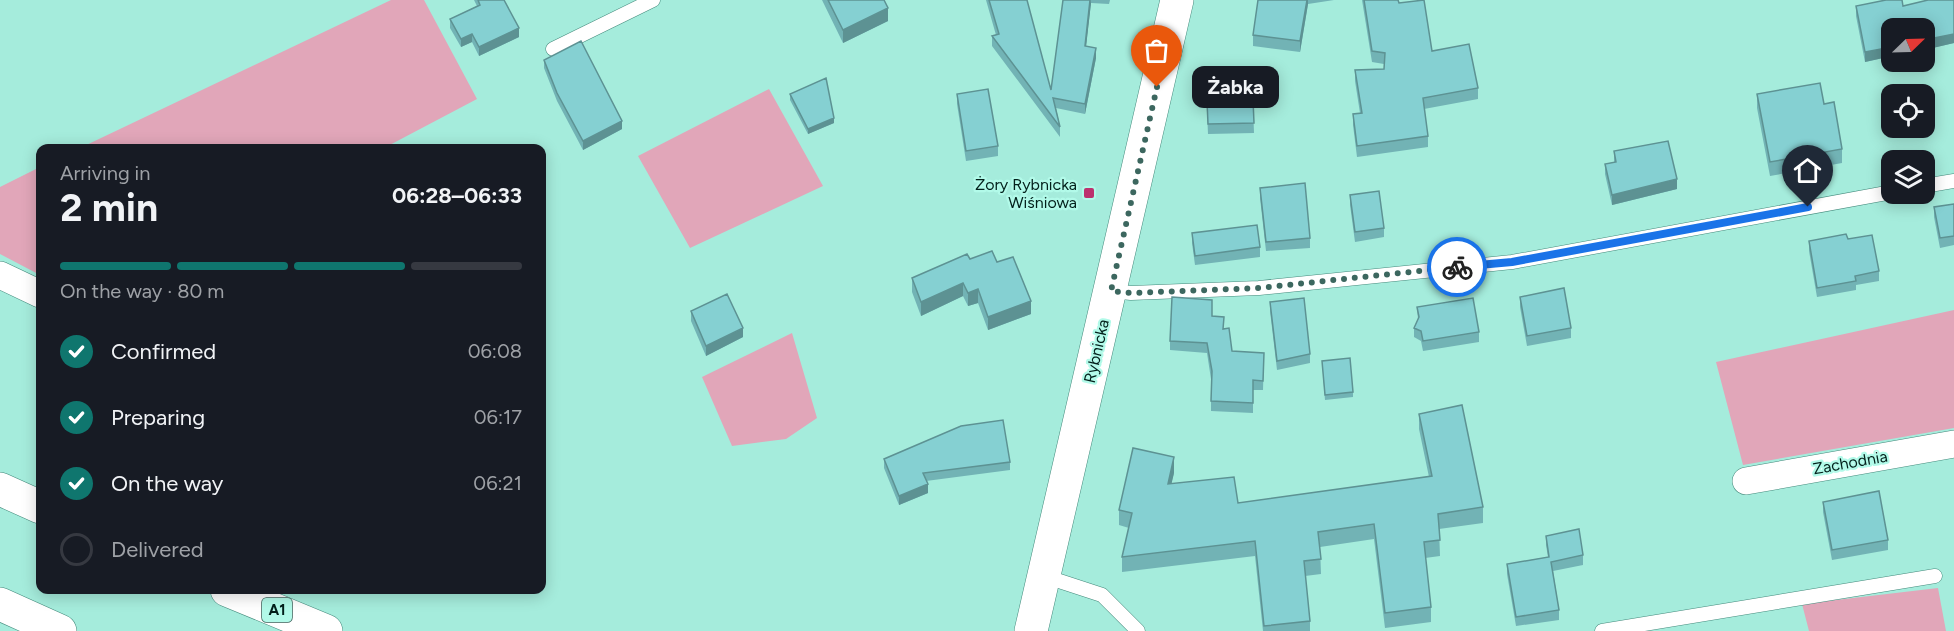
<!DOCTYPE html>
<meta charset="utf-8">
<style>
body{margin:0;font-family:Figtree,sans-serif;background:#242831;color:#f1f3f6;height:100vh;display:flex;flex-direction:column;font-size:22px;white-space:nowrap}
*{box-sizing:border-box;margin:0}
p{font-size:20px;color:#9ea1a6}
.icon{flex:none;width:33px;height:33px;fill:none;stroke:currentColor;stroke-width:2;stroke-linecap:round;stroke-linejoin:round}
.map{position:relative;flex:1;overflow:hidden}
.sheet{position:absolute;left:36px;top:144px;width:510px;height:450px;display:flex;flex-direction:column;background:#171b24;border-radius:12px;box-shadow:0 3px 15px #0003}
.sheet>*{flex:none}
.needle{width:39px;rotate:67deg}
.buttons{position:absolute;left:1881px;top:18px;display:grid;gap:12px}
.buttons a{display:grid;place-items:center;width:54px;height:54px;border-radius:12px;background:#171b24;box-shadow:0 3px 15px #0003;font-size:30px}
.pin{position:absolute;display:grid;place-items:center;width:51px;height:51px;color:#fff;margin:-62px -26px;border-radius:50% 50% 50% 0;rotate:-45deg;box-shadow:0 0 6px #0007}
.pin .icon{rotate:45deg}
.courier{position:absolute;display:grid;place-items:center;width:60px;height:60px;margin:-30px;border:4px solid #1a73e8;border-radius:50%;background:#fff;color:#222;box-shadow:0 2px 8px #0007}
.bubble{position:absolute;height:42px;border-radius:12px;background:#171b24;box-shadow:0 3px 15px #0003;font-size:20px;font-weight:700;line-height:42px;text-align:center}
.headline em{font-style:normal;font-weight:700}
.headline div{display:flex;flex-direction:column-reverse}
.headline{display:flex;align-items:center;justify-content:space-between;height:102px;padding:0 24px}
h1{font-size:39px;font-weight:700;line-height:45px}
.bar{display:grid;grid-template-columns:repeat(4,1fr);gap:9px 6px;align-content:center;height:72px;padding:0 24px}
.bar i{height:8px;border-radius:4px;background:#363941}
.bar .selected{background:#0f766e}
.bar p{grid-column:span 4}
ol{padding:0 24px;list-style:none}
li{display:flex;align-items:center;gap:18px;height:66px}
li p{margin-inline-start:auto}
li .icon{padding:6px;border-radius:50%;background:#0f766e;color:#fff;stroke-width:4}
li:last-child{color:#9ea1a6}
li i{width:33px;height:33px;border:3px solid #363941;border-radius:50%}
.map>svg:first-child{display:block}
</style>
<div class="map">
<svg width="1954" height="631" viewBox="0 0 1954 631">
<rect width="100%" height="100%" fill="#a5ecdc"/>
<path fill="#e1a6b9" d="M 391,0 L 424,0 L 477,99 L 384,148 L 80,148 Z
M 769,89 L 823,186 L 690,248 L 638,156 Z
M 40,167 L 40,275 L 0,254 L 0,187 Z
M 1954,310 L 1954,428 L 1743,465 L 1716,362 Z
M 792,333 L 817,418 L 786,439 L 732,446 L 702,377 Z
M 1938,588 L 1946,631 L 1809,631 L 1802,604 Z"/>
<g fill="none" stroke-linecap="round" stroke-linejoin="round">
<defs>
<path id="lane" d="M 553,49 L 653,0
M 1924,186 L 1954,181
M 1111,291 L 1131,293 L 1259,288 L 1512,262 L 1892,192
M 1044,576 L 1102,595 L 1138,631
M 1602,631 L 1935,576"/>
<path id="street" d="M 0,275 L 40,294
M 1746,481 L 1954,444"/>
<path id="secondary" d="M 1031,631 L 1177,0"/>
<path id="highway" d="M 0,489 L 40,507
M 227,590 L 326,631
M 0,604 L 60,631"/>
</defs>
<use href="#lane" stroke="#448a7c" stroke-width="15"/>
<use href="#street" stroke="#448a7c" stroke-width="28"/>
<use href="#secondary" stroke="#448a7c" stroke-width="34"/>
<use href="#highway" stroke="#448a7c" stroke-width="34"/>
<use href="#lane" stroke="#fff" stroke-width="14"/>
<use href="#street" stroke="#fff" stroke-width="27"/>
<use href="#secondary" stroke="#fff" stroke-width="33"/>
<use href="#highway" stroke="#fff" stroke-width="33"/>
</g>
<path fill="#72b3b5" d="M 474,0 L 504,0 L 519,37 L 479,56 L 472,42 L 461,47 L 450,28 L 450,19 L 477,6 Z
M 822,0 L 884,0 L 888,21 L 843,43 Z
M 986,0 L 1027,0 L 1051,90 L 1063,0 L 1110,0 L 1109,4 L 1091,3 L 1086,46 L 1096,58 L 1085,114 L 1056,108 L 1060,127 L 1060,137 L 992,46 L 992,36 L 996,35 Z
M 1258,0 L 1334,0 L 1308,4 L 1300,52 L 1253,46 L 1253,35 Z
M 1362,0 L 1398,0 L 1399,3 L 1432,51 L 1478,88 L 1478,99 L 1424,109 L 1428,136 L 1428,147 L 1357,157 L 1353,125 L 1353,114 L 1360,113 L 1355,81 L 1355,70 L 1384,69 L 1384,64 L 1372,62 Z
M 1856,6 L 1903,6 L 1954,43 L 1924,50 L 1924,28 L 1892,28 L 1892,56 L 1865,62 L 1856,16 Z
M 544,60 L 622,129 L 583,150 L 557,101 L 544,68 Z
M 1252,76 L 1254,133 L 1208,134 L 1206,88 Z
M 790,94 L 834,123 L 808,134 L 790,100 Z
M 957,94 L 998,146 L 998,156 L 966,161 L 957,104 Z
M 1757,94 L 1824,104 L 1842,149 L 1842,163 L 1770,176 L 1757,108 Z
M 1614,151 L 1677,189 L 1612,205 L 1605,174 L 1605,164 L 1614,162 Z
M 1260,188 L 1310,238 L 1310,248 L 1266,251 L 1260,198 Z
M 1350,195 L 1384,228 L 1384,237 L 1355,242 L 1350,205 Z
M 1954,204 L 1954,245 L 1940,248 L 1934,217 L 1934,207 Z
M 1192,233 L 1260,247 L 1260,257 L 1195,265 L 1192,243 Z
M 1848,239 L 1879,271 L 1879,281 L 1856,285 L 1856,290 L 1817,297 L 1809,251 L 1809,241 Z
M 970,259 L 997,262 L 1031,314 L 988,330 L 978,303 L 968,306 L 963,296 L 921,316 L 912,292 L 912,278 Z
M 1520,297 L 1571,328 L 1571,338 L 1527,346 L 1520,307 Z
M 1270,302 L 1310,354 L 1310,363 L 1277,370 L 1270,311 Z
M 1417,307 L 1479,332 L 1479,342 L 1423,351 L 1421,341 L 1414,337 L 1414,328 L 1418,319 Z
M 691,311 L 743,337 L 706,356 L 691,321 Z
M 1212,316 L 1224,329 L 1232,351 L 1264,353 L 1263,390 L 1253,390 L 1253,413 L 1211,411 L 1211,379 L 1207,353 L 1170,350 L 1170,341 Z
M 1322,361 L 1353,392 L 1353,397 L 1325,400 Z
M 1419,414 L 1483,507 L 1483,523 L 1439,529 L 1440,556 L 1425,558 L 1431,607 L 1431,622 L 1385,628 L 1374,539 L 1320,547 L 1321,574 L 1305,576 L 1310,621 L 1310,631 L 1263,631 L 1255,556 L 1122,572 L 1122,557 L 1129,528 L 1119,525 L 1119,510 L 1174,473 L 1171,484 L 1238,503 L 1429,477 L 1419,429 Z
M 884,459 L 1010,462 L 1010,470 L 926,481 L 928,493 L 899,505 L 884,468 Z
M 1823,502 L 1888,540 L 1888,550 L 1832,560 L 1823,512 Z
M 1546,536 L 1583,555 L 1583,565 L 1553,571 L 1559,610 L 1559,620 L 1516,626 L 1507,574 L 1507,564 L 1548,557 L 1546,545 Z"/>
<path fill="#5d9293" d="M 1090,0 L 1091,3 L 1085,56 L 1085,46 Z
M 1307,0 L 1308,0 L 1308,4 L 1300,52 L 1300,41 Z
M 888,8 L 888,21 L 843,43 L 843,30 Z
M 519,28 L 519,37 L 479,56 L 479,47 Z
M 472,34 L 472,42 L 461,47 L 461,39 Z
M 1954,34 L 1954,43 L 1924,50 L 1924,40 Z
M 1892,47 L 1892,56 L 1865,62 L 1865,52 Z
M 1096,48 L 1096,58 L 1085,114 L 1085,104 Z
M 834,118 L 834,123 L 808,134 L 808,129 Z
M 622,121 L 622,129 L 583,150 L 583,141 Z
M 1677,179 L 1677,189 L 1612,205 L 1612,195 Z
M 963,283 L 963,296 L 921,316 L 921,302 Z
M 978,289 L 978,303 L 968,306 L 968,293 Z
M 1031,301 L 1031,314 L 988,330 L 988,317 Z
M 743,328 L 743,337 L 706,356 L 706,346 Z
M 1174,457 L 1174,473 L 1168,499 L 1168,484 Z
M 928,484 L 928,493 L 899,505 L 899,496 Z"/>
<path fill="#85d0d2" stroke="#5d9293" stroke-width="1.5" d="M 478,0 L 504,0 L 519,28 L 479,47 L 472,34 L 461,39 L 450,19 L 480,5 Z
M 828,0 L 884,0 L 888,8 L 843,30 Z
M 989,0 L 1027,0 L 1051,90 L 1063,0 L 1090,0 L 1085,46 L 1096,48 L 1085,104 L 1053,98 L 1060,127 L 992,36 L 999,34 Z
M 1258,0 L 1307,0 L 1300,41 L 1253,35 Z
M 1364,0 L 1398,0 L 1399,3 L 1424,0 L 1432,51 L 1469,44 L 1478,88 L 1423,98 L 1428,136 L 1357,146 L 1353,114 L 1362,113 L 1355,70 L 1384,69 L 1385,53 L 1372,51 Z
M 1886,0 L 1902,0 L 1903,6 L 1928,0 L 1954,0 L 1954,34 L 1924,40 L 1924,28 L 1892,28 L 1892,47 L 1865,52 L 1856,6 Z
M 581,41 L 622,121 L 583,141 L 557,93 L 544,60 Z
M 1252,76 L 1254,123 L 1208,124 L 1206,78 Z
M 826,78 L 834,118 L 808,129 L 790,94 Z
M 1820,83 L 1824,104 L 1834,102 L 1842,149 L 1770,162 L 1757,94 Z
M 988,89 L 998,146 L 966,151 L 957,94 Z
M 1668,141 L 1677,179 L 1612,195 L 1605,164 L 1616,162 L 1614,151 Z
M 1305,183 L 1310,238 L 1266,242 L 1260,188 Z
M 1379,191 L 1384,228 L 1355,232 L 1350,195 Z
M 1954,204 L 1954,236 L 1940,238 L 1934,207 Z
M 1257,225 L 1260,247 L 1195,256 L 1192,233 Z
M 1846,234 L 1848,239 L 1872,235 L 1879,271 L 1855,276 L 1856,281 L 1817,288 L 1809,241 Z
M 992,251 L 997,262 L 1013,257 L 1031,301 L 988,317 L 978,289 L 968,293 L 963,283 L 921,302 L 912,278 L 967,254 L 970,259 Z
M 1564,288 L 1571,328 L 1527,336 L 1520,297 Z
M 727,294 L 743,328 L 706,346 L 691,311 Z
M 1172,297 L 1212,300 L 1212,316 L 1224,317 L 1223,329 L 1229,328 L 1232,351 L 1264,353 L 1263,381 L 1253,380 L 1253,403 L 1211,401 L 1212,371 L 1207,343 L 1170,341 Z
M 1304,298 L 1310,354 L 1277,361 L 1270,302 Z
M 1473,298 L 1479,332 L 1423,341 L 1421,331 L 1414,328 L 1419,317 L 1417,307 Z
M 1350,358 L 1353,392 L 1325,395 L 1322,361 Z
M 1462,405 L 1483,507 L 1438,514 L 1440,540 L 1424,542 L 1431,607 L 1385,613 L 1374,524 L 1318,532 L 1321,559 L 1304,561 L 1310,621 L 1264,626 L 1255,541 L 1122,557 L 1132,513 L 1119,510 L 1133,448 L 1174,457 L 1168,484 L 1234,477 L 1238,503 L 1432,476 L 1419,414 Z
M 1003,420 L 1010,462 L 923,473 L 928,484 L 899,496 L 884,459 L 961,426 Z
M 1879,491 L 1888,540 L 1832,550 L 1823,502 Z
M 1579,529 L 1583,555 L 1551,562 L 1559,610 L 1516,617 L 1507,564 L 1549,557 L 1546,536 Z"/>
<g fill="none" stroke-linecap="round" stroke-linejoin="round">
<path stroke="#3c675f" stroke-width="6" stroke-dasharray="0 10.8" d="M 1157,87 L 1111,291 L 1131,293 L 1259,288 L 1457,267"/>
<path stroke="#1a73e8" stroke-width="8" d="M 1457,267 L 1512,262 L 1808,207"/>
</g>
<rect fill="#bc326e" stroke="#b2fae9" stroke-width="2" x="1083" y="187" width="12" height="12" rx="3"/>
<g text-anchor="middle" stroke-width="4.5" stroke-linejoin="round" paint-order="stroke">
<rect fill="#b2fae9" stroke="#386159" stroke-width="1.5" x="262" y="598" width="30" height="24" rx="4.5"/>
<g font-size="15" font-weight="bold" fill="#03201b">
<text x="277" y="615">A1</text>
</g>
<g font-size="16" fill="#03201b" stroke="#b2fae9" text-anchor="end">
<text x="1077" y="190">Żory Rybnicka<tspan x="1077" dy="18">Wiśniowa</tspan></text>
</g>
<g font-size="16" fill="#03201b" stroke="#b2fae9">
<text transform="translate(1096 351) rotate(-77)" y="6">Rybnicka</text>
<text transform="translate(1850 462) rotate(-10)" y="6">Zachodnia</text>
</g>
</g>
</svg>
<div class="buttons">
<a><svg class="needle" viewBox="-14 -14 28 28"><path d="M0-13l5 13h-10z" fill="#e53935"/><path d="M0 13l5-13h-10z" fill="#9ea1a6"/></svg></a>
<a><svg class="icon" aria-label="locate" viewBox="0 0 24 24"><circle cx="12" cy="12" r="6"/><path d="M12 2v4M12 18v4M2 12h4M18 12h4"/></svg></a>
<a><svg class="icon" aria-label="layers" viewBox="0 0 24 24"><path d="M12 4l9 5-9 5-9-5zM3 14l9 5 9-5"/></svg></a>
</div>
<div class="pin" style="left:1157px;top:87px;background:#ea580c"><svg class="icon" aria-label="bag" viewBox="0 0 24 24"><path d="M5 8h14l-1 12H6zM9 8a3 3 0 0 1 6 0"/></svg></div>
<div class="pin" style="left:1808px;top:207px;background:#1f2937"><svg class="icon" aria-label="home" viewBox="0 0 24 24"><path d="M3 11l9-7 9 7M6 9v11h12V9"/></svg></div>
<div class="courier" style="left:1457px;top:267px"><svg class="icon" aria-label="bike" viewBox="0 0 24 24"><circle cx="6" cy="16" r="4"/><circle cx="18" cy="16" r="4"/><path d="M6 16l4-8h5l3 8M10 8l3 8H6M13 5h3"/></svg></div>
<div class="bubble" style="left:1192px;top:66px;width:87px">Żabka</div>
<section class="sheet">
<div class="headline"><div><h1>2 min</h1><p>Arriving in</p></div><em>06:28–06:33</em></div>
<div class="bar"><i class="selected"></i><i class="selected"></i><i class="selected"></i><i></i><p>On the way · 80 m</p></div>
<ol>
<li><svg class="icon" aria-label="check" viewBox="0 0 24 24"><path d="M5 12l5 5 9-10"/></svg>Confirmed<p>06:08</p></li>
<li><svg class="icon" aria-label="check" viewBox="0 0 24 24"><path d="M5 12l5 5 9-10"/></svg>Preparing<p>06:17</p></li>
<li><svg class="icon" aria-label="check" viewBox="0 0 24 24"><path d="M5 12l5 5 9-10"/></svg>On the way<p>06:21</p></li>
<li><i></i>Delivered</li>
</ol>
</section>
</div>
